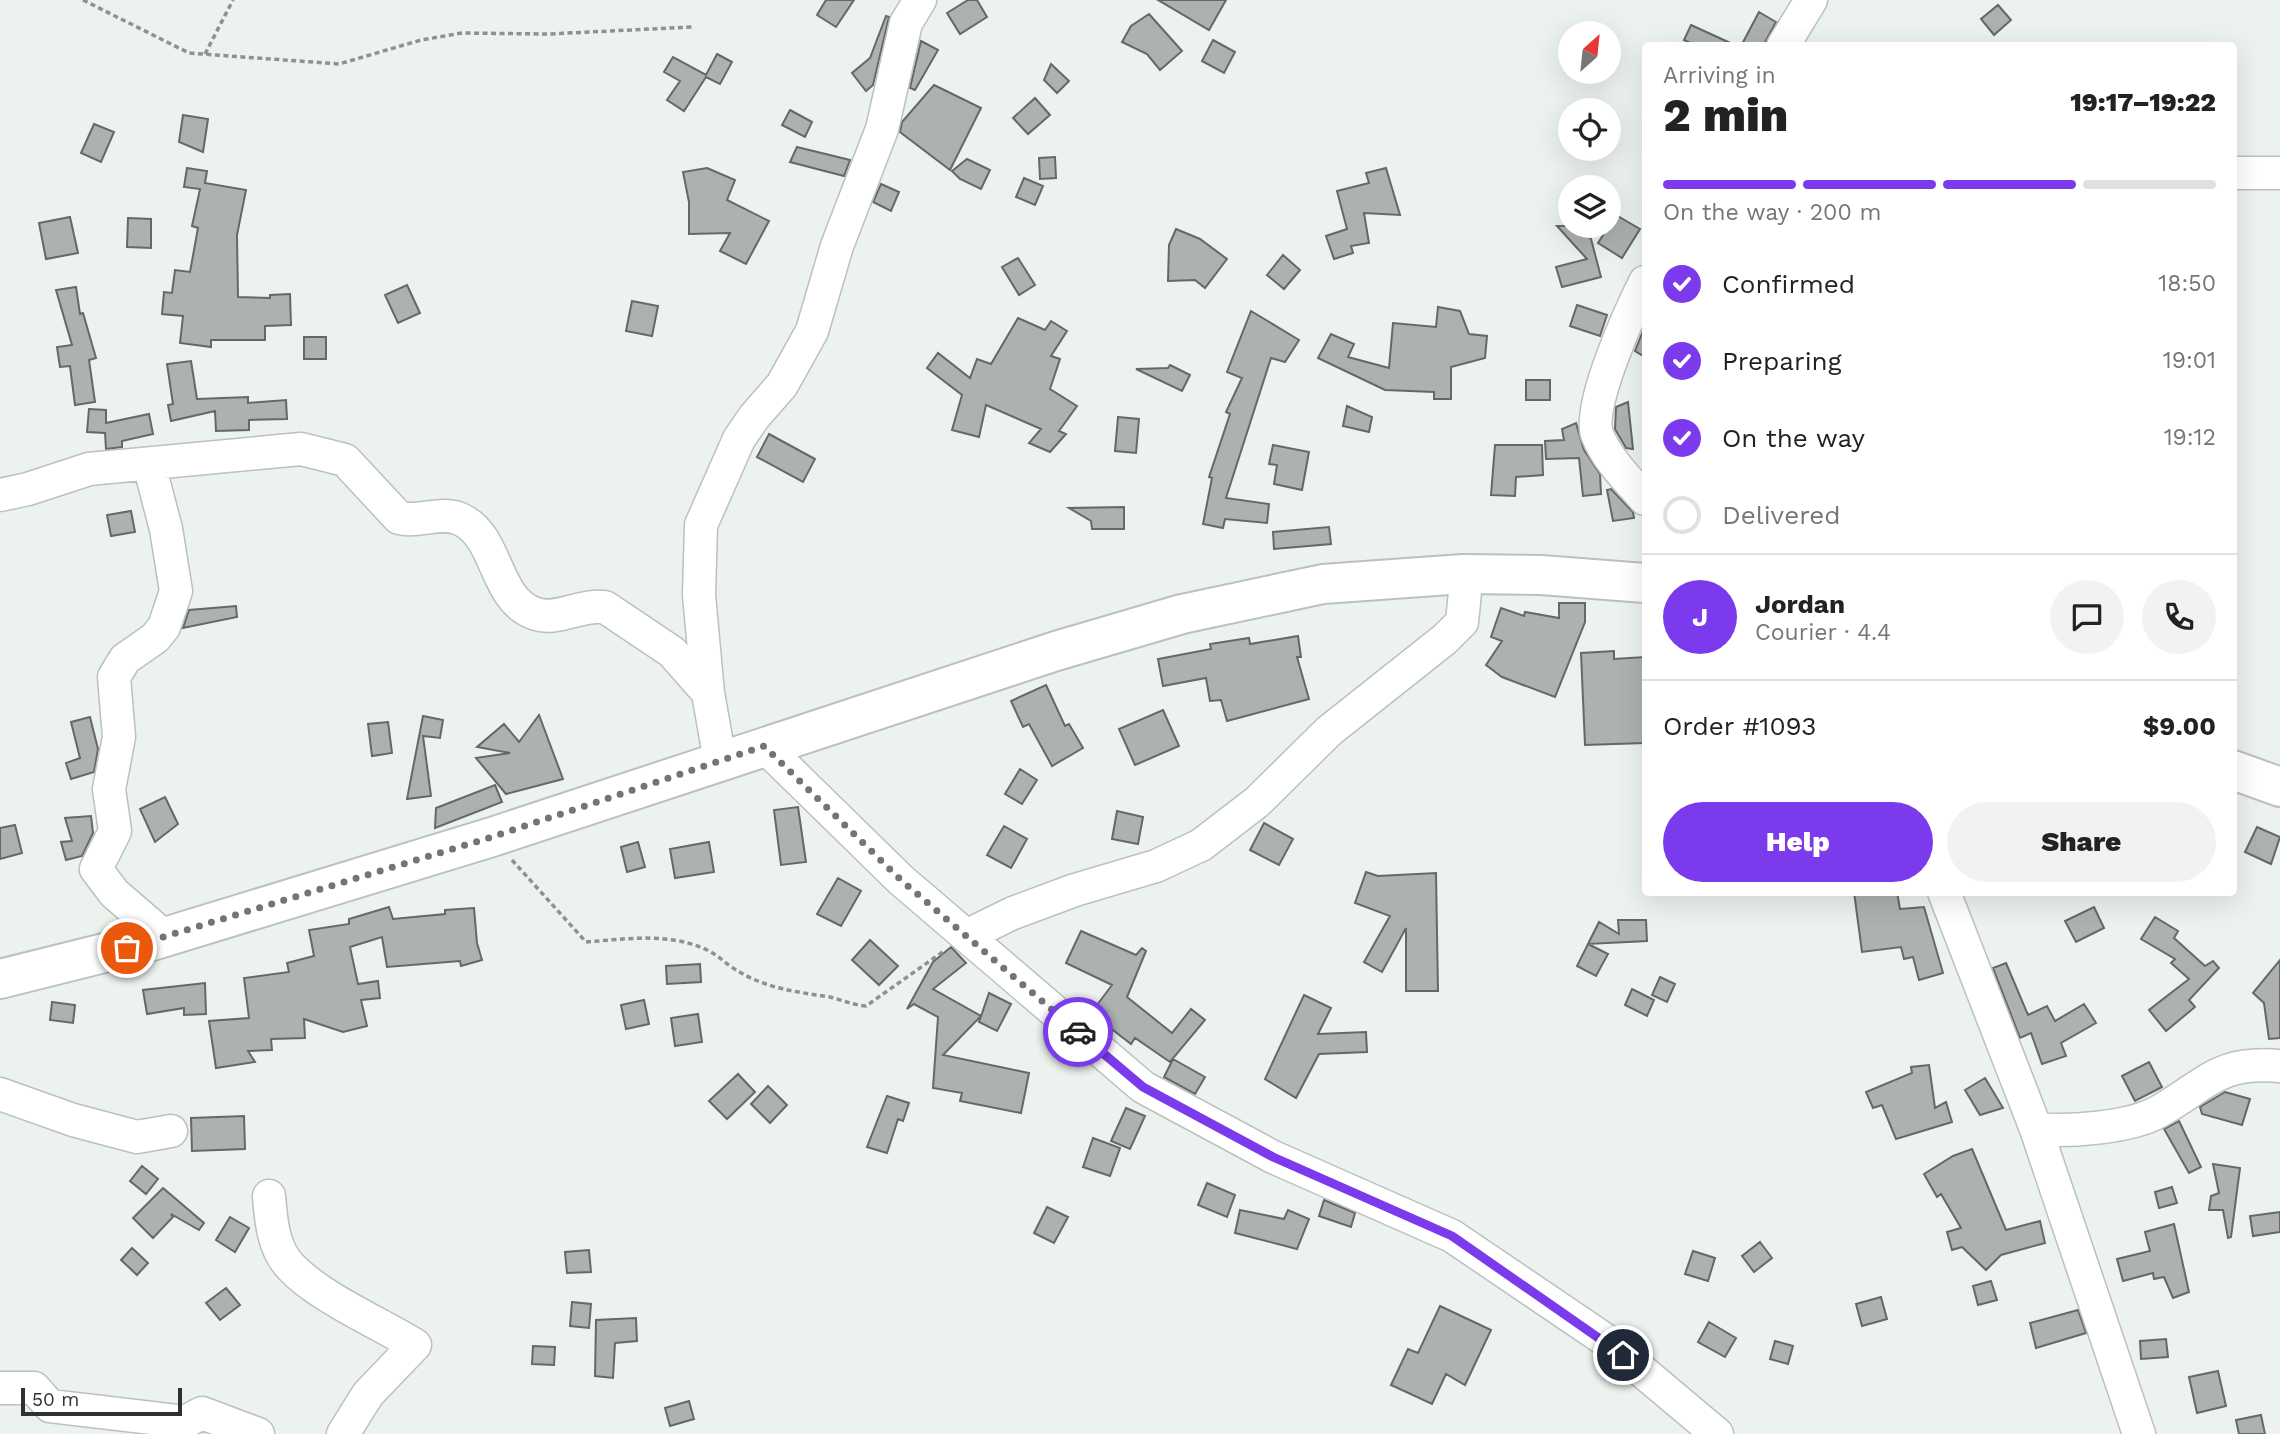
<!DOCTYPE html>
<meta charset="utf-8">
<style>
body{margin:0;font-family:"Work Sans",sans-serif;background:#f2f2f2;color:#222;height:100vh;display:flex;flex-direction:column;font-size:26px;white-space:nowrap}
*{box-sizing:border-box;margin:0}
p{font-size:23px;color:#767676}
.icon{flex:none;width:38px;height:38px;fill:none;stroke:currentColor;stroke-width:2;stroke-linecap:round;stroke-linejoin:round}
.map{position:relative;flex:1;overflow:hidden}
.panel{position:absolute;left:1642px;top:42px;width:595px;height:854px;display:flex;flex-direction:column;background:#fff;border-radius:7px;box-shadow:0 7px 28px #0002}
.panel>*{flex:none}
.needle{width:46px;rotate:27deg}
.controls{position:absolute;left:1558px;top:21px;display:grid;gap:14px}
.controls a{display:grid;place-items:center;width:63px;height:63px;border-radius:50%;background:#fff;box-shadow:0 7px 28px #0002;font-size:35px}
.scale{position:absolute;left:21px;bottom:18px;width:161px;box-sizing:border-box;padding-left:7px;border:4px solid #303230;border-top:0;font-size:19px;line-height:24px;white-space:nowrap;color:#303230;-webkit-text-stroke:5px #fff;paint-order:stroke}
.pin{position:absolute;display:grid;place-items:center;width:60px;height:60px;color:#fff;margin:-30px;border:4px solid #fff;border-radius:50%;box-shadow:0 2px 7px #0007}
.courier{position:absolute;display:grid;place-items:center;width:70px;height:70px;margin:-35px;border:5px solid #7c3aed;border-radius:50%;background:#fff;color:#222;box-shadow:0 2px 9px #0007}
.overview em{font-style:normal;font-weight:800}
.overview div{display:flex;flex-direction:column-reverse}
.overview{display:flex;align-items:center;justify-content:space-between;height:119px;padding:0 21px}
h1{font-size:46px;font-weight:800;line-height:52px}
.bar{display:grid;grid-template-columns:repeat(4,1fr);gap:10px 7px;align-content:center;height:84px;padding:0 21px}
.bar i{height:9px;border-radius:5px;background:#e0e0e0}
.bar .selected{background:#7c3aed}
.bar p{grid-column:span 4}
.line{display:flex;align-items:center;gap:18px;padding:0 21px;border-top:2px solid #e0e0e0}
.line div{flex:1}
.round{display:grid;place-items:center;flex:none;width:74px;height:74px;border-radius:37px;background:#f2f2f2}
ol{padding:0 21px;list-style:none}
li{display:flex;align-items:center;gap:21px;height:77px}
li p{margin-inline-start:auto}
li .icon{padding:7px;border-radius:50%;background:#7c3aed;color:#fff;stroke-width:4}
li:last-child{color:#767676}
li i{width:38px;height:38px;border:4px solid #e0e0e0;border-radius:50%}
.button{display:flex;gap:14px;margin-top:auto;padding:14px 21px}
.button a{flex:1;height:80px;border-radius:42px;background:#7c3aed;color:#fff;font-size:28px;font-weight:800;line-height:80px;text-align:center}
.button a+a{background:#f2f2f2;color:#222}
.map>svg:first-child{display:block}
</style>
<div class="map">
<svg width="2280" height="1434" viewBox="0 0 2280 1434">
<rect width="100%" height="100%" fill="#ecf2ee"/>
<path fill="#adb2ae" stroke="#646965" stroke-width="2" d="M 826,0 L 854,0 L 836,27 L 817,15 Z
M 968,0 L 977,0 L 987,17 L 960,34 L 947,13 Z
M 1158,0 L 1226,0 L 1209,30 Z
M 1998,5 L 2011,20 L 1994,35 L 1981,19 Z
M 1759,12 L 1776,22 L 1763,46 L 1741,46 Z
M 1149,14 L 1182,51 L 1160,70 L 1147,54 L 1122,42 L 1131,26 Z
M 886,16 L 889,17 L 873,85 L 866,91 L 852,73 L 870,58 Z
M 1691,25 L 1737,46 L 1696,46 L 1684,40 Z
M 1213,40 L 1235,52 L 1224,73 L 1202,61 Z
M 921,41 L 938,50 L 915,90 L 910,88 Z
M 717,54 L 732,62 L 720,84 L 706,77 L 684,111 L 667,100 L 680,81 L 664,72 L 673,57 L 706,75 Z
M 1051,64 L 1069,81 L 1057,93 L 1044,80 Z
M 934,85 L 981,108 L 950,170 L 900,132 L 902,122 Z
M 1035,98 L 1050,115 L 1028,134 L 1013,118 Z
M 790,110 L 812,122 L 805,137 L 782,125 Z
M 183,115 L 208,119 L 203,152 L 179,142 Z
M 94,124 L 114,132 L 101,162 L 81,153 Z
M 797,147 L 850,160 L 844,176 L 790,162 Z
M 1055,157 L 1056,178 L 1040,179 L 1039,158 Z
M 967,159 L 990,170 L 981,189 L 960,179 L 952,171 Z
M 187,168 L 207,171 L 205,183 L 246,190 L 237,235 L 238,297 L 270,298 L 270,295 L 290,294 L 291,325 L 265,326 L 265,340 L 211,340 L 211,347 L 180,343 L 183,316 L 162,314 L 164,292 L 172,293 L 175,270 L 190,272 L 198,228 L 192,226 L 200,189 L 184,187 Z
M 707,168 L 735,180 L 727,200 L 769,221 L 746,264 L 720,251 L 730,233 L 689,234 L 689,202 L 683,172 Z
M 1386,168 L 1400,215 L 1364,213 L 1369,243 L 1351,246 L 1353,253 L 1334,259 L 1326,236 L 1347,229 L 1337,191 L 1369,183 L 1366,173 Z
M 1024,178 L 1043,186 L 1035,205 L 1016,197 Z
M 881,184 L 899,192 L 891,211 L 873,202 Z
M 1616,215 L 1640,229 L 1622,258 L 1598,243 Z
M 70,217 L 78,253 L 46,259 L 39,223 Z
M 128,218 L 151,219 L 151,248 L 127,247 Z
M 1557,226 L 1579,226 L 1591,239 L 1601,277 L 1562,287 L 1556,267 L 1587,259 Z
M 1176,229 L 1200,239 L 1227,259 L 1205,288 L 1195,280 L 1168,281 L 1169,245 Z
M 1283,255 L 1300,270 L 1284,289 L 1267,275 Z
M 1018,258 L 1035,285 L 1019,295 L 1002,267 Z
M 407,285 L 420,313 L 398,323 L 385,295 Z
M 76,287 L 80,314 L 83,313 L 96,358 L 89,360 L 95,402 L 75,405 L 70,366 L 60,367 L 57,347 L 72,345 L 56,290 Z
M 632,301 L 658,306 L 652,336 L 626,331 Z
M 1577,305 L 1607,315 L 1600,336 L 1570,326 Z
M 1438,307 L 1460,311 L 1469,334 L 1487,336 L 1485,358 L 1451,367 L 1451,399 L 1434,399 L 1434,392 L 1385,390 L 1318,358 L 1331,334 L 1354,344 L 1348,357 L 1389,368 L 1393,323 L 1436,327 Z
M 1251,311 L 1299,340 L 1285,362 L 1271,358 L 1226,498 L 1269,504 L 1267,523 L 1225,519 L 1223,528 L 1203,524 L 1212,478 L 1209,477 L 1230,414 L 1226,412 L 1242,378 L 1227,372 Z
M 1018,318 L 1045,330 L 1051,321 L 1067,331 L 1051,356 L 1060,359 L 1050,389 L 1077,406 L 1059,431 L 1066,434 L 1050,452 L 1029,443 L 1041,429 L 986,405 L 979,437 L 952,430 L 962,395 L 927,368 L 938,353 L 970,378 L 977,359 L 991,364 Z
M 1645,326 L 1645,357 L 1635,351 Z
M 304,337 L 326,337 L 326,359 L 304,359 Z
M 191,361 L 197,399 L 248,397 L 248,403 L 286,400 L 287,419 L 249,420 L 249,430 L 216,431 L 215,411 L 171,421 L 168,405 L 173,404 L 167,364 Z
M 1170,365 L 1190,375 L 1182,391 L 1136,369 L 1168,368 Z
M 1526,380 L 1550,380 L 1550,400 L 1526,400 Z
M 1628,402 L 1633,449 L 1626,448 L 1615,429 L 1616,407 Z
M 1347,406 L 1372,417 L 1369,432 L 1343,426 Z
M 89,409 L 106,410 L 106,423 L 149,414 L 153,434 L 122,441 L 122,447 L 106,449 L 105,433 L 87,432 Z
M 1118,417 L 1139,419 L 1136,453 L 1115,451 Z
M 1576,423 L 1584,450 L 1600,474 L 1601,494 L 1583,496 L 1579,458 L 1546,459 L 1545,441 L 1564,440 L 1562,429 Z
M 769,434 L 815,459 L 803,482 L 757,457 Z
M 1273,445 L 1309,452 L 1302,490 L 1274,484 L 1277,465 L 1269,464 Z
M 1495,445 L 1542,445 L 1543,475 L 1516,477 L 1515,496 L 1491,495 Z
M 1611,489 L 1633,512 L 1634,518 L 1613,521 L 1607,490 Z
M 1124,507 L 1124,529 L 1092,529 L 1091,521 L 1069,508 Z
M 131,511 L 135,532 L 111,536 L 107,515 Z
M 1329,527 L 1331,544 L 1274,549 L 1273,532 Z
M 1559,603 L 1585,603 L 1585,622 L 1555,697 L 1502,677 L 1486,665 L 1502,641 L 1491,637 L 1501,608 L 1524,616 L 1525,612 L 1559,618 Z
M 236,606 L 237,617 L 183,628 L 189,610 Z
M 1298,636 L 1301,657 L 1297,657 L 1309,699 L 1227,721 L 1221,700 L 1210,701 L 1206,678 L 1163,686 L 1158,659 L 1211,649 L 1210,644 L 1249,638 L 1250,644 Z
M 1614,651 L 1614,659 L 1645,657 L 1645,743 L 1585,745 L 1581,653 Z
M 1046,685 L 1065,726 L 1069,724 L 1083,748 L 1052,766 L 1029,724 L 1023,727 L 1011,701 Z
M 1163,710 L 1179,746 L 1135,765 L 1119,729 Z
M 539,715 L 563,779 L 506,794 L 476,758 L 510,753 L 477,747 L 504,724 L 519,742 Z
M 423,716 L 443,720 L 440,738 L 423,736 L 431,796 L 407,799 Z
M 90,717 L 98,749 L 94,772 L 71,779 L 66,763 L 80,758 L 71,722 Z
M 388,722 L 392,753 L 372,756 L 368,724 Z
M 1020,769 L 1037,780 L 1022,804 L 1005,794 Z
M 495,785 L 502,802 L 435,828 L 436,808 Z
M 165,797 L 178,824 L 155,842 L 140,809 Z
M 798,807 L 806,862 L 781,865 L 774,810 Z
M 1117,811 L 1143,817 L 1138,844 L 1112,839 Z
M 91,816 L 93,833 L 82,856 L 66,860 L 61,842 L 72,841 L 65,818 Z
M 1264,823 L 1293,839 L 1279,865 L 1250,850 Z
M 15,825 L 22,853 L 0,859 L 0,828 Z
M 1004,826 L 1027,839 L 1011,868 L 987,855 Z
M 2257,827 L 2280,837 L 2271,864 L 2245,852 Z
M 638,842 L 645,867 L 627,872 L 621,847 Z
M 709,842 L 714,872 L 675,878 L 670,849 Z
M 1366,872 L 1378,876 L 1436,873 L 1438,991 L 1406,991 L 1406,928 L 1382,972 L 1364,962 L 1390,916 L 1355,903 Z
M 838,878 L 861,891 L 841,926 L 817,914 Z
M 1854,892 L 1897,892 L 1900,909 L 1924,907 L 1943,973 L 1919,980 L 1913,957 L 1904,959 L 1901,947 L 1862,952 Z
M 389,907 L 393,919 L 445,914 L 445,910 L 474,908 L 477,943 L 482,960 L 461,966 L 460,961 L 387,967 L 382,937 L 350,947 L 358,984 L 378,981 L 380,998 L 361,1000 L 367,1026 L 343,1032 L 304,1019 L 305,1038 L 271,1039 L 272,1050 L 248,1051 L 255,1062 L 216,1068 L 209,1021 L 249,1018 L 244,978 L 289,972 L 287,963 L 314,956 L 309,930 L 349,924 L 349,919 Z
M 2094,907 L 2104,928 L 2076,942 L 2065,921 Z
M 2155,917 L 2178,931 L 2174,938 L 2205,966 L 2213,961 L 2219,968 L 2189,1000 L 2195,1007 L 2166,1031 L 2149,1010 L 2189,979 L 2171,963 L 2175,959 L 2141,939 Z
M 1618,920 L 1646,920 L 1647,941 L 1588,944 L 1599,922 L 1619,934 Z
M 1081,931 L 1136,955 L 1142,948 L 1146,951 L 1127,997 L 1172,1033 L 1191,1009 L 1205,1020 L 1170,1062 L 1135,1038 L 1131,1044 L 1091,1013 L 1112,985 L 1066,963 Z
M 870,940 L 898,966 L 879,985 L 852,960 Z
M 1588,944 L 1608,954 L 1596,976 L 1577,966 Z
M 951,947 L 966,963 L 933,989 L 981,1016 L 943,1055 L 1029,1073 L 1021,1113 L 960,1101 L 962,1093 L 933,1088 L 938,1017 L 914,1004 L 907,1009 L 933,962 Z
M 2280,960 L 2280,1038 L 2269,1039 L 2264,1003 L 2253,993 Z
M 2006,963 L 2028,1015 L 2047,1006 L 2055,1021 L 2084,1004 L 2096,1023 L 2061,1043 L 2066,1056 L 2042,1064 L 2031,1033 L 2020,1038 L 1993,968 Z
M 700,964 L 701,982 L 667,984 L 666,966 Z
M 1660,977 L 1675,984 L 1667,1002 L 1652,995 Z
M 205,983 L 206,1014 L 184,1015 L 184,1008 L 147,1014 L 143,990 Z
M 1632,989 L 1654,1000 L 1647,1016 L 1625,1005 Z
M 989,993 L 1011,1004 L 997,1031 L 979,1022 Z
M 1304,995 L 1331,1008 L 1318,1034 L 1366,1032 L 1367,1052 L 1319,1054 L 1296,1098 L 1265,1079 Z
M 644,1000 L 649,1024 L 626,1029 L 621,1005 Z
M 52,1002 L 75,1005 L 73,1023 L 50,1020 Z
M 698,1014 L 702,1042 L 675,1046 L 671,1018 Z
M 1173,1059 L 1205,1077 L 1195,1094 L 1164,1077 Z
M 2149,1062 L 2162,1087 L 2135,1101 L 2122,1076 Z
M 1929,1065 L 1935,1108 L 1946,1102 L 1952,1122 L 1896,1139 L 1882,1105 L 1873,1108 L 1866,1092 L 1912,1073 L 1911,1067 Z
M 738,1074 L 755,1092 L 727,1119 L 709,1101 Z
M 1985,1078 L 2003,1108 L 1980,1115 L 1965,1090 Z
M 768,1086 L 787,1105 L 770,1123 L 751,1104 Z
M 2225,1092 L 2250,1099 L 2242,1125 L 2202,1114 L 2200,1107 Z
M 887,1096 L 909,1103 L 903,1121 L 898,1119 L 887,1153 L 867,1147 Z
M 1126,1108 L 1145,1116 L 1130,1149 L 1111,1141 Z
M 244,1116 L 245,1149 L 192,1151 L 191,1118 Z
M 2179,1121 L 2201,1167 L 2189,1173 L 2164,1129 Z
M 1093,1138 L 1120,1148 L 1110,1176 L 1083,1167 Z
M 1972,1149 L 2006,1230 L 2040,1221 L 2045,1243 L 2001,1255 L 1986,1270 L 1962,1247 L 1952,1250 L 1947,1232 L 1961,1228 L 1941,1194 L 1937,1197 L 1924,1174 L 1953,1156 Z
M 2213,1164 L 2240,1168 L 2231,1237 L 2228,1238 L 2223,1210 L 2209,1210 L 2211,1196 L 2219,1193 Z
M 142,1166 L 158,1179 L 146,1194 L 130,1181 Z
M 1207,1183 L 1235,1195 L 1227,1217 L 1198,1205 Z
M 2172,1187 L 2177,1203 L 2159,1208 L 2155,1192 Z
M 163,1188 L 204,1223 L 199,1230 L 171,1214 L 173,1217 L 153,1238 L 133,1218 Z
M 1324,1200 L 1355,1213 L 1351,1227 L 1319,1216 Z
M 1047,1207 L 1068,1217 L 1054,1243 L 1034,1233 Z
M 1240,1210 L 1284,1219 L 1288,1210 L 1309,1219 L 1297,1249 L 1235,1233 Z
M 2280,1212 L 2280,1232 L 2253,1236 L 2250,1216 Z
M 230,1217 L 249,1228 L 235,1252 L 216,1240 Z
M 2174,1224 L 2189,1292 L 2173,1298 L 2164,1277 L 2154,1279 L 2153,1273 L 2123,1281 L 2117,1259 L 2150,1251 L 2145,1232 Z
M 1760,1242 L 1772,1258 L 1754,1272 L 1742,1256 Z
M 132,1248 L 148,1263 L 137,1275 L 121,1260 Z
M 589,1250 L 591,1272 L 567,1273 L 565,1252 Z
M 1693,1251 L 1715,1258 L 1708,1281 L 1685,1274 Z
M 1991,1281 L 1997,1300 L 1978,1305 L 1973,1286 Z
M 226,1288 L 240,1305 L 220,1320 L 206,1303 Z
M 1881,1297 L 1887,1319 L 1862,1326 L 1856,1304 Z
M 572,1302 L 591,1304 L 589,1328 L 570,1326 Z
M 1440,1306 L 1491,1330 L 1465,1385 L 1446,1374 L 1432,1404 L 1391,1385 L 1408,1349 L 1418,1353 Z
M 2078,1310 L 2086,1333 L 2036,1348 L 2030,1323 Z
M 636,1318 L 637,1341 L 615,1343 L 613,1378 L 595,1376 L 596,1320 Z
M 1709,1322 L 1736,1338 L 1725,1357 L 1698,1342 Z
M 2166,1339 L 2168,1357 L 2141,1359 L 2140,1341 Z
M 1775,1341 L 1793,1346 L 1788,1364 L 1770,1359 Z
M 533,1346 L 555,1347 L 554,1365 L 532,1364 Z
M 2218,1371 L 2226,1406 L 2197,1413 L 2189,1377 Z
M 689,1401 L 694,1419 L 670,1426 L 665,1408 Z
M 2261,1415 L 2265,1434 L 2239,1434 L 2236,1420 Z"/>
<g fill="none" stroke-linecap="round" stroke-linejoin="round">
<defs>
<path id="minor" d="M 1783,46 L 1811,0
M 2233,173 L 2280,173
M 1645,282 C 1631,310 1587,406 1597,434 C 1606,458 1628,480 1645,499
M 149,464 L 166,529 L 176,591 L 164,627 L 155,638 L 125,659 L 114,677 L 119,737 L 109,789 L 115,831 L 96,869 L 114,893 L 165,937
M 0,495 L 28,489 L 89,469 L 301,449 L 345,460 L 399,518 C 419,523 443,510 462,520 C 499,538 494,601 536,614 C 557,621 582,604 605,607 L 672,652 L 708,693
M 764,746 L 901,880 L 1143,1087 L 1273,1157 L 1452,1236 L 1604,1339 L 1717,1434
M 720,761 L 708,693 L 699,595 L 701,525 L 739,439 L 754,417 L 782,385 L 812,331 L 837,246 L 882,129 L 906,23 L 920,0
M 1944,892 L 2036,1129 L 2139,1434
M 966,936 L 1013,913 L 1075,890 L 1156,866 L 1201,845 L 1257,802 L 1329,731 L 1445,639 L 1462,622 L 1465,592 L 1463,574
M 0,1094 L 73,1120 L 137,1137 L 171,1131
M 2036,1129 C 2068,1132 2129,1128 2158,1112 C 2208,1084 2216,1061 2280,1066
M 269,1196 C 271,1220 273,1249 291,1267 C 319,1297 379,1323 415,1345 L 368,1394 L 343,1434
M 0,1388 L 34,1388 L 50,1406 L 185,1422 L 202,1413 L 258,1434"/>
<path id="major" d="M 2233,770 L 2280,787
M 0,979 L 152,941 L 492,837 L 1056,651 L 1182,614 L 1323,584 L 1463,574 L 1541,575 L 1645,583"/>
</defs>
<use href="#minor" stroke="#bbc1bd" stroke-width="35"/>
<use href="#major" stroke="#bbc1bd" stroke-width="42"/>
<path stroke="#8e928f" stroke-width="3.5" stroke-dasharray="5 3.5" stroke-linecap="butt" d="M 83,0 L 189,53 L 339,64 L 421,40 L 462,33 L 549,34 L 692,27
M 205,54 L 233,0
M 512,860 L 586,942 C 626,939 669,932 707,950 C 718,955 727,965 738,971 C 767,989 798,992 830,997 C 842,1000 853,1005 866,1006 L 944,951"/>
<use href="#minor" stroke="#fff" stroke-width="32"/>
<use href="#major" stroke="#fff" stroke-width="38"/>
</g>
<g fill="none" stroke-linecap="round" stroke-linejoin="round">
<path stroke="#727572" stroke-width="7" stroke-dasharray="0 12.6" d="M 127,948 L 492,837 L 764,746 L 901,880 L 1078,1032"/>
<path stroke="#7c3aed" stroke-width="9" d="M 1078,1032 L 1143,1087 L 1273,1157 L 1452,1236 L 1623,1355"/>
</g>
</svg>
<div class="controls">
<a><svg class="needle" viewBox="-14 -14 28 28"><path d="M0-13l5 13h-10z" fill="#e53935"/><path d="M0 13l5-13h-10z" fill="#767676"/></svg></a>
<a><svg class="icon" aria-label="locate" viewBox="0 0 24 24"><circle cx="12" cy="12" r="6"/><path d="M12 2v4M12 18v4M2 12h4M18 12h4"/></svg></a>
<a><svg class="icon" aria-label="layers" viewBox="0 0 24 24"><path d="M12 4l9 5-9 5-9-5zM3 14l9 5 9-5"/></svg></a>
</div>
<div class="scale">50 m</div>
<div class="pin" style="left:127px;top:948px;background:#ea580c"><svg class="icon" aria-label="bag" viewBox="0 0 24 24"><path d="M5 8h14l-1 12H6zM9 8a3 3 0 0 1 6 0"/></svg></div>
<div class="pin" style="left:1623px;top:1355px;background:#1f2937"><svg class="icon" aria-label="home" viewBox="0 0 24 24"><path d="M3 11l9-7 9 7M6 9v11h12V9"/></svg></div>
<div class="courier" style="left:1078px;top:1032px"><svg class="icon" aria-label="car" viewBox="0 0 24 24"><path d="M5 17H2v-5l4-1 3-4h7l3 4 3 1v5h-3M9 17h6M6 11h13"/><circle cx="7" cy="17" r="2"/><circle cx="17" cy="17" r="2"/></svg></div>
<section class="panel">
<div class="overview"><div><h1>2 min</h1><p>Arriving in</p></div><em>19:17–19:22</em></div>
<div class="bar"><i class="selected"></i><i class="selected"></i><i class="selected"></i><i></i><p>On the way · 200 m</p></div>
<ol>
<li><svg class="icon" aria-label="check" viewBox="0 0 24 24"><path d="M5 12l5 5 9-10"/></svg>Confirmed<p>18:50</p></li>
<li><svg class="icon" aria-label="check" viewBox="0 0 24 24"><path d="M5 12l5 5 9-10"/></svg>Preparing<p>19:01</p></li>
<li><svg class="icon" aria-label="check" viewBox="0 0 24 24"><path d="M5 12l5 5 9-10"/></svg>On the way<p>19:12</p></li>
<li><i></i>Delivered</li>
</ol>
<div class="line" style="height:126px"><b class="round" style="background:#7c3aed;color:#fff">J</b><div><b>Jordan</b><p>Courier · 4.4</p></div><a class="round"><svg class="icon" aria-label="chat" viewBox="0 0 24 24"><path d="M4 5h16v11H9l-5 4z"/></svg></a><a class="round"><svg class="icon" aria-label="phone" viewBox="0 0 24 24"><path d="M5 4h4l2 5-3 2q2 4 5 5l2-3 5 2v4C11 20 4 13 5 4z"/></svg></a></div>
<div class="line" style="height:91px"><div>Order #1093</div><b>$9.00</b></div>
<div class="button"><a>Help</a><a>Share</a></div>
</section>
</div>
